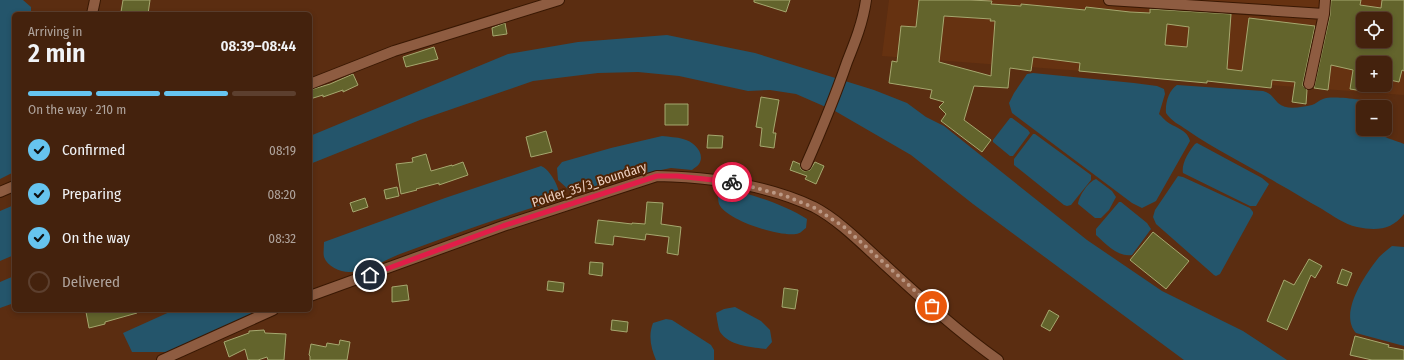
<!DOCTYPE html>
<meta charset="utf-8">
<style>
body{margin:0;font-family:"Fira Sans Condensed",sans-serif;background:#4e2f1b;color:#f1f3f6;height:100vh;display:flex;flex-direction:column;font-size:15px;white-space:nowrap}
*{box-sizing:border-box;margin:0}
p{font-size:13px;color:#afa49d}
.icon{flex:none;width:22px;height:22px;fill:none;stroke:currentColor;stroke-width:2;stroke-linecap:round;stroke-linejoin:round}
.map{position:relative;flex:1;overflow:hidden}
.side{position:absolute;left:12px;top:12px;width:300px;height:300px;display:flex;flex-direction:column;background:#44220d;border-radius:6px;box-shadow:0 2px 6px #0003,0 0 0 1px #5c3f2e}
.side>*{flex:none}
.buttons{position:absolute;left:1356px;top:12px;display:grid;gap:8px}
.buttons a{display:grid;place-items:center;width:36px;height:36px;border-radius:6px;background:#44220d;box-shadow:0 2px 6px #0003,0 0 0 1px #5c3f2e;font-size:20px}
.pin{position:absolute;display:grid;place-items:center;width:34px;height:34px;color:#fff;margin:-17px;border:2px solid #fff;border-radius:50%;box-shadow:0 1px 4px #0007}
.courier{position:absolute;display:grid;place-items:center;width:40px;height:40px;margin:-20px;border:3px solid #e11d48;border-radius:50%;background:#fff;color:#222;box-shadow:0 1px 5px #0007}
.overview em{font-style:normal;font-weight:600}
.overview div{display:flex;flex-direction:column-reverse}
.overview{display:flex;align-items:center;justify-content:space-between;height:68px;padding:0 16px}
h1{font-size:26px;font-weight:600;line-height:30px}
.bar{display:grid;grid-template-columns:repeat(4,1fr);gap:6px 4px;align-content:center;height:48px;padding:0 16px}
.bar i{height:5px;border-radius:3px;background:#5c3f2e}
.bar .active{background:#66c4ef}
.bar p{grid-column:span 4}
ol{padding:0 16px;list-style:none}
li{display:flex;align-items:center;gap:12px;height:44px}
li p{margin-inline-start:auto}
li .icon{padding:4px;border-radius:50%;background:#66c4ef;color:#111;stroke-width:4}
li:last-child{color:#afa49d}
li i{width:22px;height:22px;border:2px solid #5c3f2e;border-radius:50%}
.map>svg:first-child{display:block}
</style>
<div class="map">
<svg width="1404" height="360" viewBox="0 0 1404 360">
<rect width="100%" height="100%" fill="#5b2d11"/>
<path fill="#663211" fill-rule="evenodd" d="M 889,0 L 1404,0 L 1404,95 L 882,56 ZM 1363,19 L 1385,19 L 1385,41 L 1363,41 ZM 1363,63 L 1385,63 L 1385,85 L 1363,85 Z"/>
<path fill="#24556b" d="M 0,0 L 23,0 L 31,7 L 31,14 L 14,14 L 14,172 L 0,179 Z
M 667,35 L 755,53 L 874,90 L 907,103 L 926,117 L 944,126 L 1087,240 L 1162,291 L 1243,331 L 1287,360 L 1184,360 L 973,204 L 911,155 L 835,111 L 796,94 L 770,90 L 748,91 L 679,76 L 638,72 L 598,73 L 533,81 L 420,120 L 310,164 L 310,136 L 508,54 L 578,42 Z
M 1033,73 L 1134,83 L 1157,86 L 1164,89 L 1165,94 L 1159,114 C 1162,117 1164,119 1166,121 C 1175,128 1187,129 1190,141 L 1156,201 L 1142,208 L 1132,203 L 1012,113 L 1009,103 L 1014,93 L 1027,74 Z
M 1177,85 L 1263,91 C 1271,93 1272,97 1278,103 C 1287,111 1301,107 1312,105 C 1316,104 1319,100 1323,99 C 1332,95 1368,100 1377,104 L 1378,107 L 1363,107 L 1363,129 L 1377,129 C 1381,138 1395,140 1404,144 L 1404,214 C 1392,230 1376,231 1357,227 C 1344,224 1333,216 1322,209 C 1307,201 1292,191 1277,183 C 1247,165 1216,150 1187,130 C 1180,125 1171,121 1166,113 C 1165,103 1169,90 1177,85 Z
M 1010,118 L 1012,118 L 1028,130 L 1030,133 L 1013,156 L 1010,156 L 993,142 L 993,140 Z
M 1033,134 L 1035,134 L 1091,175 L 1091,180 L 1071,205 L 1067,206 L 1064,205 L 1014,165 L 1014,159 Z
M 662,136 C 669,137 677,137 683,139 C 693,141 706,153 699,164 C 698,166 694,168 692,170 L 671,168 L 646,173 L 574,192 L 569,190 L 558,180 L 557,168 L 562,162 L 611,148 Z
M 1197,143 L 1262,178 L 1269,184 L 1256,206 L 1250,206 L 1183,173 C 1181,164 1189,151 1195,144 Z
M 541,166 C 549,169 557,183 559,192 C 559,196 557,198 555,201 C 503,216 451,235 400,254 C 384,260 366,273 349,272 C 340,272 327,266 324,257 C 323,253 324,247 324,242 L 445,198 Z
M 1178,176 L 1183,177 L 1250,208 L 1253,212 L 1253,214 L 1220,274 L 1216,276 L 1214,275 L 1156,224 L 1153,217 L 1155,210 Z
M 1096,179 L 1112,191 L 1116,197 L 1109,210 L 1101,218 L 1095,218 L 1078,204 C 1079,196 1088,182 1096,179 Z
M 729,189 C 754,195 785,205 807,219 L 806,228 C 803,230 800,234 796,234 C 779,237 726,220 719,204 C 718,201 718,197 718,194 L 721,191 Z
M 1119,202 L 1121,202 L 1147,223 L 1151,229 L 1132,255 C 1117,257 1106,244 1096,235 L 1096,229 Z
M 14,205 L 14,255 L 0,261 L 0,211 Z
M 1392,246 L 1404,247 L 1404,346 L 1356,333 C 1339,314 1363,278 1376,261 C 1380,255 1386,251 1392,246 Z
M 14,276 L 14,303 L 0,308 L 0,282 Z
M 735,307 L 761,321 L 770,330 L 772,342 L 766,349 C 752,347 729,346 720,332 C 718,327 717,318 716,313 L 724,309 Z
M 174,310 L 268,310 L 218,329 L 167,352 L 132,352 L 123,333 Z
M 666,319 L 672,320 L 711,345 L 714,350 L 714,360 L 656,360 C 651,348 648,336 653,323 Z"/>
<path fill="#63642c" stroke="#a6a86f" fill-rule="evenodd" d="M 123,0 L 150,0 L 148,14 L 131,14 L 121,12 Z
M 754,0 L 790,0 L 786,12 L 754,2 Z
M 919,0 L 970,0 L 992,1 L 991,4 L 1021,6 L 1021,4 L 1085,10 L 1086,7 L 1130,12 L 1150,13 L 1150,9 L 1231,14 L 1227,69 L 1242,71 L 1249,18 L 1315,26 L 1303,83 L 1303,86 L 1307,90 L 1306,104 L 1292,102 L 1295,82 L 1272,80 L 1271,88 L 1207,81 L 1207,83 L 1162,79 L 1079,71 L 1080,63 L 1033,57 L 1031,71 L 1010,68 L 1008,88 L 974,86 L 964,120 L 991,140 L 982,152 L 941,121 L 946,114 L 939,107 L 944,102 L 930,98 L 932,90 L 889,83 L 892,61 L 897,62 L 901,26 L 916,27 ZM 944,16 L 991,19 L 990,21 L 995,21 L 991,76 L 939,62 ZM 1167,24 L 1189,27 L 1187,47 L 1165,45 Z
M 1331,0 L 1361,0 L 1360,5 L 1381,8 L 1382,0 L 1404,0 L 1404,71 L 1402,70 L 1399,82 L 1385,79 L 1385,63 L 1363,63 L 1363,91 L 1350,89 L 1353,70 L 1331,65 L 1328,90 L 1314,88 L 1330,15 ZM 1363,19 L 1385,19 L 1385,41 L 1363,41 Z
M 505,23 L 507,34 L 493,36 L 492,28 Z
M 434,47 L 438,59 L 406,67 L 403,57 Z
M 353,74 L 358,85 L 343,92 L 343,90 L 323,97 L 323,95 L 310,99 L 310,90 L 330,84 Z
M 761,97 L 779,100 L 773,133 L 776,133 L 774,148 L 760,146 L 762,128 L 756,127 Z
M 665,104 L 688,104 L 688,125 L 665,125 Z
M 546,131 L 552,152 L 531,157 L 526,137 Z
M 708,135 L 723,136 L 722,148 L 707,148 Z
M 426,154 L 431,171 L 452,165 L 452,166 L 463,162 L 468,175 L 439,185 L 439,183 L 416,189 L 417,190 L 401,194 L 396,164 L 413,162 L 412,158 Z
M 793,161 L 800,164 L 801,169 L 804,171 L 810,170 L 815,162 L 824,166 L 816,184 L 805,179 L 807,176 L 790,170 Z
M 397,187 L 399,196 L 386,199 L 384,190 Z
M 365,198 L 368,207 L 353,212 L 350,203 Z
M 647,202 L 663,203 L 661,224 L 681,227 L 678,255 L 667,253 L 669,237 L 646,234 L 645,240 L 614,236 L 613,245 L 595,243 L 598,220 L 632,224 L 632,223 L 645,224 Z
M 1153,232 L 1189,261 L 1166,289 L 1130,260 Z
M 1309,259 L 1322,266 L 1315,278 L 1311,275 L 1287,330 L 1267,321 L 1284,280 L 1294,285 Z
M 590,262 L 603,263 L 602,276 L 589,274 Z
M 1342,269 L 1352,273 L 1347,286 L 1337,283 Z
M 548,281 L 564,283 L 563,292 L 547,290 Z
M 407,285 L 409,300 L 392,302 L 392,287 Z
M 784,288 L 798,290 L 795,309 L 782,307 Z
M 94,310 L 136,310 L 137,313 L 105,322 L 105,324 L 89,328 L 86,312 Z
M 1049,310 L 1059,316 L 1050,331 L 1041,326 Z
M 612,320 L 628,322 L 627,332 L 611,330 Z
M 264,330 L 265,333 L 286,334 L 284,360 L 268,360 L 267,357 L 258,360 L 248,360 L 245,349 L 229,357 L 224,342 L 249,333 L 249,331 Z
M 1355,336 L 1389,345 L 1388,347 L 1404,350 L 1404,360 L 1372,360 L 1350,355 Z
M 340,340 L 350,342 L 347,360 L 310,360 L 310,356 L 309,355 L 311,344 L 326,347 L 327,343 L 339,345 Z"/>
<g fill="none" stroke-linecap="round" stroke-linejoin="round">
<defs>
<path id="minor" d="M 92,14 L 95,0
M 310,296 L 503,226 L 657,176 C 710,177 765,184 814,207 C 839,220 863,245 884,264 C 920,297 958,332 998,360
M 162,360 L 273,310"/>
<path id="tertiary" d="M 1109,0 L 1324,14
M 310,84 L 394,51 L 559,0
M 1309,84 L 1324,14 L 1325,0
M 806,165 C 821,131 835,97 847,62 C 855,42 863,22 866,0
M 0,192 L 14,186"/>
</defs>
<use href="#minor" stroke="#391803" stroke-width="12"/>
<use href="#tertiary" stroke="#391803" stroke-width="12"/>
<use href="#minor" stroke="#8e5c41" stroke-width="10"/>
<use href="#tertiary" stroke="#8e5c41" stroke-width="10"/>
</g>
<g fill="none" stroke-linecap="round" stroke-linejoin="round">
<path stroke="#bb9884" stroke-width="4" stroke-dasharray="0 7.2" d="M 732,182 L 783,195 L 815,208 L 844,227 L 932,306"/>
<path stroke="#e11d48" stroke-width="5" d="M 370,275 L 503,226 L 657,176 L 677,176 L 732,182"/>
</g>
<g text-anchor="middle" stroke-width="4" stroke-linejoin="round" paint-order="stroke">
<g font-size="13" fill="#eed1c2" stroke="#4f2305">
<text transform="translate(589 184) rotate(-18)" y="5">Polder_35/3_Boundary</text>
</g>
</g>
</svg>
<div class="buttons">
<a><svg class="icon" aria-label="locate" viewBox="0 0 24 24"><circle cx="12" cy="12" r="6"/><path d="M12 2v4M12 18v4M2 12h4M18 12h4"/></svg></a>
<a>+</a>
<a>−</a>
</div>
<div class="pin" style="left:932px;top:306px;background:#ea580c"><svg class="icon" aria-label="bag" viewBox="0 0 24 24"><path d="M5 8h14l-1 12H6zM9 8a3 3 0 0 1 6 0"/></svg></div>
<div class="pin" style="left:370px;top:275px;background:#1f2937"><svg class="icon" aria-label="home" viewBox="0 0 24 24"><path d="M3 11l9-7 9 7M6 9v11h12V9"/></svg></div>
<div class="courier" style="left:732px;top:182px"><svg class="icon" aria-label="bike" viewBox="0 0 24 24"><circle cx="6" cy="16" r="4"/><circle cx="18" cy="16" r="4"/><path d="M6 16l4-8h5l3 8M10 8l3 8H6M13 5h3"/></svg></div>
<section class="side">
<div class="overview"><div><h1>2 min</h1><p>Arriving in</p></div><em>08:39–08:44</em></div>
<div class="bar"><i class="active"></i><i class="active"></i><i class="active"></i><i></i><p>On the way · 210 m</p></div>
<ol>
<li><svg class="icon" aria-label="check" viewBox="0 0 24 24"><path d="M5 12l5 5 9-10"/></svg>Confirmed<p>08:19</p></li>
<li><svg class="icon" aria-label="check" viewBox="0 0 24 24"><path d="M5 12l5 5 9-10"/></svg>Preparing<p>08:20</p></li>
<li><svg class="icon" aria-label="check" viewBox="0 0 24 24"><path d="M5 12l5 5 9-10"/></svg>On the way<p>08:32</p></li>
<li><i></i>Delivered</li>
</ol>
</section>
</div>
